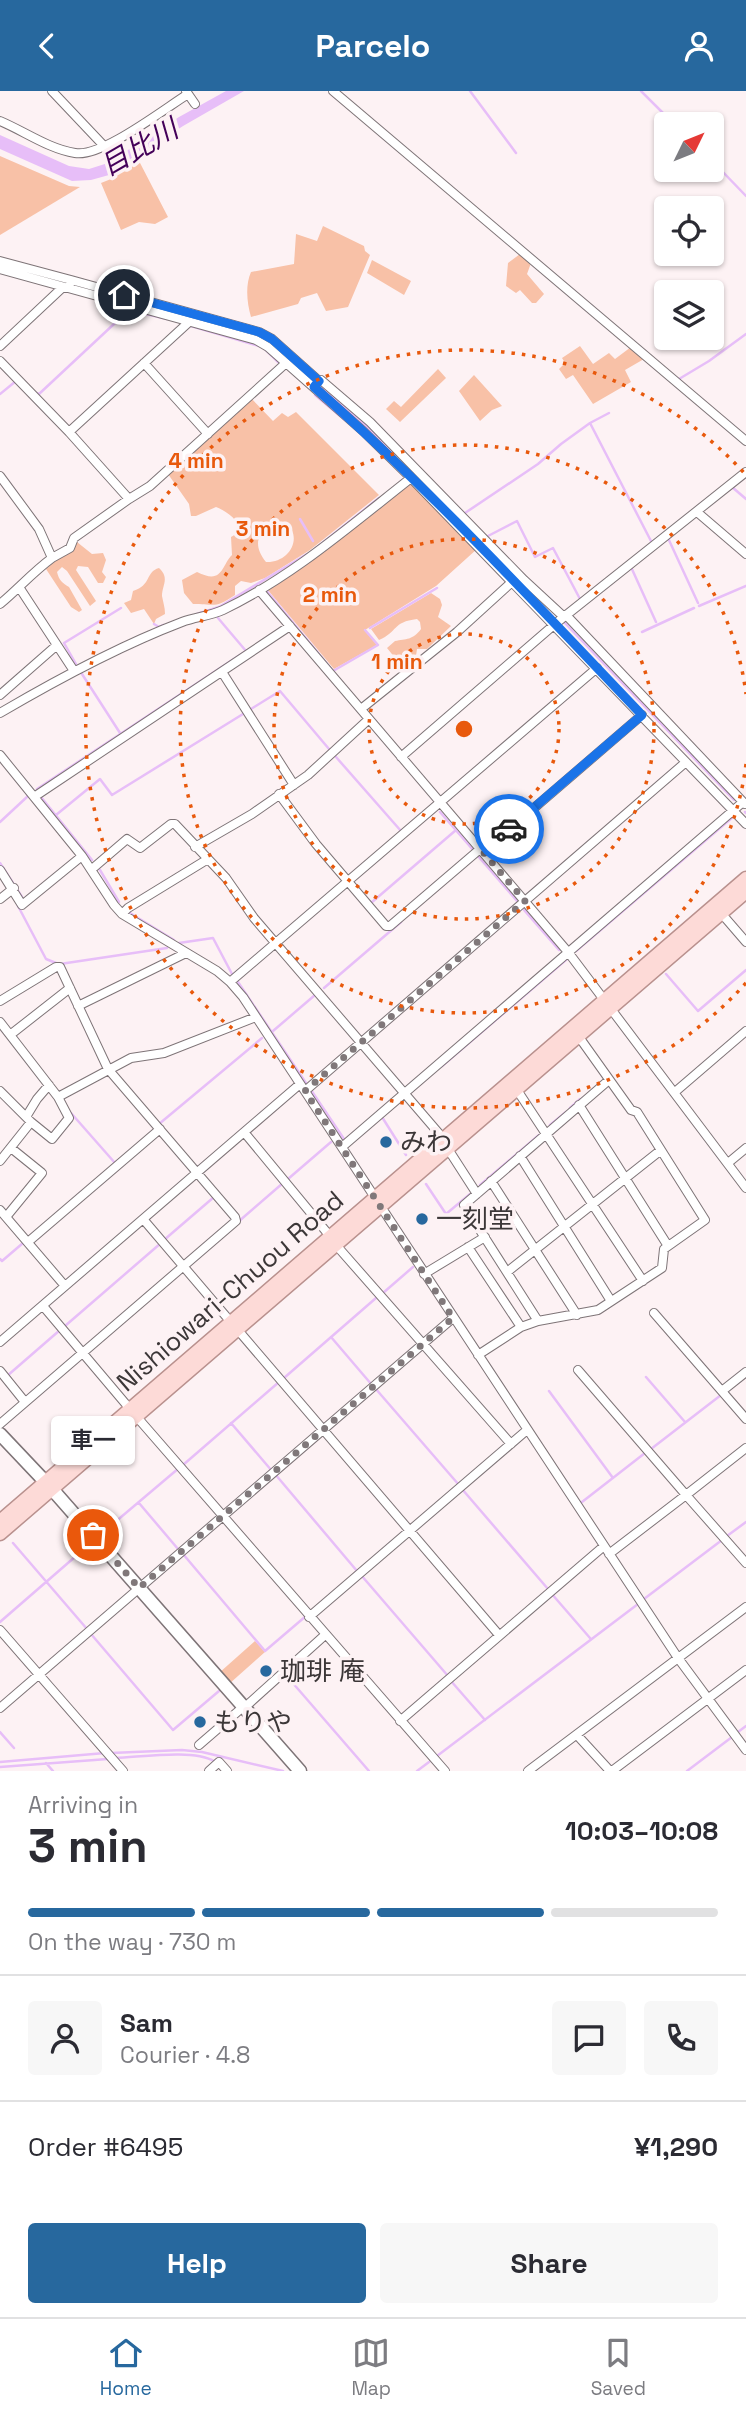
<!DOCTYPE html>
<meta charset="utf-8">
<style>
body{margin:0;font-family:"Space Grotesk","Noto Sans JP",sans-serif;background:#f7f7f7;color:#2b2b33;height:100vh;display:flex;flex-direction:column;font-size:26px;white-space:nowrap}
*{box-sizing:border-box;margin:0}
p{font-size:23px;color:#7c7c81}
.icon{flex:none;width:38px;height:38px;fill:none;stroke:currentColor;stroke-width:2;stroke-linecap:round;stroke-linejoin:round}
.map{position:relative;height:1680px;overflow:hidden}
.side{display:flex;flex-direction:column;background:#fff;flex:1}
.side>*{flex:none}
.needle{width:46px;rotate:47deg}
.buttons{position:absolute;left:654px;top:21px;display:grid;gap:14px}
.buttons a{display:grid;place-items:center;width:70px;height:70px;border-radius:7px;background:#fff;box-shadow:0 2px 5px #0004;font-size:35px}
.pin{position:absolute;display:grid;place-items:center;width:60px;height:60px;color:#fff;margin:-30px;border:4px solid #fff;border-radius:50%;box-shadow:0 2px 7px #0007}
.courier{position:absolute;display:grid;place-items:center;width:70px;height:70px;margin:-35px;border:5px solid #1a73e8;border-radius:50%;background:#fff;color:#222;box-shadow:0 2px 9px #0007}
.bubble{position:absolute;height:49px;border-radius:7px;background:#fff;box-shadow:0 2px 5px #0004;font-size:23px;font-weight:600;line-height:49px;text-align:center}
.head em{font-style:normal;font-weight:600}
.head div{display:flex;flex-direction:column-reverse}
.head{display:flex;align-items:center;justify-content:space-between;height:119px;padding:0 28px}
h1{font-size:46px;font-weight:600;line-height:52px}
.bar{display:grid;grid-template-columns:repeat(4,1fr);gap:10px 7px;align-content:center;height:84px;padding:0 28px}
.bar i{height:9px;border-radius:5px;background:#e1e1e2}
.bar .active{background:#27689e}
.bar p{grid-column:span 4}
.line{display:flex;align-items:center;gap:18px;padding:0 28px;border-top:2px solid #e1e1e2}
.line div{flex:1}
.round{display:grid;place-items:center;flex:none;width:74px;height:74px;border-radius:7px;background:#f7f7f7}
.action{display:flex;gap:14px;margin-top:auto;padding:14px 28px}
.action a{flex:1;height:80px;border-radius:7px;background:#27689e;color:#fff;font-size:28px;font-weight:600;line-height:80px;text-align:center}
.action a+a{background:#f7f7f7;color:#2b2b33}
header{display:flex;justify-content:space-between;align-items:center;height:91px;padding:0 28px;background:#27689e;color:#fff;font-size:32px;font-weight:600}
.menu{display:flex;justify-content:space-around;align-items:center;height:98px;border-top:2px solid #e1e1e2;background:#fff;font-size:19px;color:#7c7c81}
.menu a{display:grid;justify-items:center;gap:4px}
.menu .active{color:#27689e}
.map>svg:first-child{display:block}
</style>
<header><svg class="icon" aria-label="back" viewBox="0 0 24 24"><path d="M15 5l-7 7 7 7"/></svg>Parcelo<svg class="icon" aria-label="person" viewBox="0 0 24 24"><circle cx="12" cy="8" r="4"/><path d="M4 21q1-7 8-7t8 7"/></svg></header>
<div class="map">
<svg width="746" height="1680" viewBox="0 0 746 1680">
<rect width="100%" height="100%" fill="#fdf2f4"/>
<path fill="#f8c1a7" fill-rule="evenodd" d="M 0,65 L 69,95 L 80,96 L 0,144 Z
M 139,70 L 168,126 L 155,133 L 139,131 L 121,139 L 101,92 L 111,88 Z
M 323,135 L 364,155 L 365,160 L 370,164 L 348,216 L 326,220 L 317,202 L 301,207 L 298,213 L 251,226 C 247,212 245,195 251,181 L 294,173 L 296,143 L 317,150 Z
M 520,163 L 531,172 L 527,183 L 544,203 L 536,212 L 532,212 L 520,199 L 516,202 L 506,195 L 508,172 Z
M 372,169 L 411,190 L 404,204 L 367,182 Z
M 580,255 L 593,273 L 609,262 L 615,268 L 631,256 L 644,268 L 625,279 L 631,291 L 593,313 L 573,284 L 566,288 L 559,278 L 565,272 L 562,267 Z
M 438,278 L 446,287 L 400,331 L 386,318 L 394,310 L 401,316 Z
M 474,284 L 502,315 L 492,319 L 480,330 L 459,300 Z
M 251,307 L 273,330 L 282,322 L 288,326 L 296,321 L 379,404 L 310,459 L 265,487 L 251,492 L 241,490 L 235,495 L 235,504 C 214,518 216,513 193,513 L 184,502 L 182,489 L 197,481 C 223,494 221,475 232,464 L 231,446 L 241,440 C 239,429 226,420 216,416 L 196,425 L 191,425 L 189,413 L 168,383 ZM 286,431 C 304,448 288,472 266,471 C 248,448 263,436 286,431 Z
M 411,392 L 477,458 L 436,495 L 365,539 L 377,554 L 334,578 L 267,498 L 315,467 Z
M 77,451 L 92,463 L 103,462 L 106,469 L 102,481 L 106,486 L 103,492 L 98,492 L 88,476 L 78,475 L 76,479 L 96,510 L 90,515 L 67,480 L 62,476 L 57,481 C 59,489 62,492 69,496 L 82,519 L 79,521 L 71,516 L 46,478 Z
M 159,477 C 170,487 162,494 162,505 C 163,511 165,516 165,523 L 156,528 L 154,533 L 144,518 L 131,522 L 124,512 L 131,509 L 133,500 C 152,494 145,481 159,477 Z
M 431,502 L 440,508 L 442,514 L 438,526 L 451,535 L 427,558 L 417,558 L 416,565 L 411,570 L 400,573 L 387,557 L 395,550 C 406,548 413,549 421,538 L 420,531 L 417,528 C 392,531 398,541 379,549 L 371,538 Z
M 255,1550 L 265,1561 L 229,1593 L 219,1582 Z"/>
<path fill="#e7bef8" d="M 226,0 L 244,0 L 183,35 L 109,84 L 91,89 L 72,90 L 0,58 L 0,44 L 69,75 L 89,78 L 108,72 L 179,26 Z"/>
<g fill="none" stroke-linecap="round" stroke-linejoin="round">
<path stroke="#e7bef8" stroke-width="2.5" d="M 470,0 L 516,62
M 641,0 L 674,33
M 712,71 L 717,76
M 720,78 L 746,105
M 28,182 L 65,192
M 72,194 L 240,240
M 191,235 L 259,255
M 260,246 L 301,279
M 265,258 L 278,271
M 679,288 L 709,270 L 746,243
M 318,294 L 362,331 L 397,364
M 36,302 L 39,303 L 129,219 L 167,228
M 0,303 L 16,290
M 315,304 L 345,329
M 590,332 L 652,452
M 732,396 L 746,408
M 465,422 L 538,373 L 561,353 L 590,332 L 609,322
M 300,428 L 313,450
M 488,445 L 517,430 L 535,466 L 553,457 L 580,508
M 668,447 L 698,512
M 316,457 L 379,407
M 502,472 L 522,492
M 631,476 L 656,531
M 266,499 L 333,580 L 378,554 L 365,539
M 699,515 L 746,495
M 197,523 L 219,516 L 307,463
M 563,530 L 734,709
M 154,533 L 159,536 L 164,534
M 370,537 L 437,497
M 642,541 L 694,517
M 76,573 L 64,552 L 121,517
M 82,583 L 120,642
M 251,618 L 280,600 L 329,658
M 336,666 L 401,740
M 37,698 L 246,560 L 218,527
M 41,706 L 92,769
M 440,721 L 474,760
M 745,721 L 746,722
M 56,724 L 100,688 L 112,704 L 243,623
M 0,731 L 28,705
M 478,765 L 517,810
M 0,772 L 22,806
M 100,779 L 119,811
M 371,812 L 456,739
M 18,815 L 46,868 L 56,872
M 524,819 L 559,859
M 130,822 L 174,849
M 179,852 L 213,847 L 232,883
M 576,860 L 733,726
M 60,873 L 167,857
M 666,883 L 698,920 L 746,879
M 238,891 L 306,992
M 324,897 L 401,831
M 273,940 L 315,904
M 442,975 L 567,868
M 311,999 L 344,1048
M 570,1017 L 580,1008
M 71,1022 L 115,1072
M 382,1026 L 406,1064
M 159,1033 L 262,947
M 550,1034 L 566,1021
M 288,1088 L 331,1051
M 426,1093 L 446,1123 L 470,1103
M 480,1094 L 539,1044
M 238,1131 L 283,1092
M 164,1149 L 214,1106
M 0,1168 L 2,1170 L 23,1152
M 383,1202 L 413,1176
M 65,1235 L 161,1152
M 331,1246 L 372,1294
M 7,1285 L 60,1239
M 646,1286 L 685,1331
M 284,1287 L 376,1207
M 375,1297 L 459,1394
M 549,1300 L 613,1387
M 231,1332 L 272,1380
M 651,1358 L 721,1304
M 183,1374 L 279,1291
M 275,1383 L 357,1480 L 356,1481
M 462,1398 L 548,1498
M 582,1411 L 645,1362
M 139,1412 L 178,1458
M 101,1443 L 179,1377
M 727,1445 L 746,1431
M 13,1452 L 87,1538
M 183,1463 L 265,1560 L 306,1525
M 361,1484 L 448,1585 L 449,1583
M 551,1502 L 590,1547
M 644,1508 L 722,1449
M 0,1531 L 91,1452
M 91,1543 L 173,1639 L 219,1600
M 285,1583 L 369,1680
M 451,1590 L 485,1629
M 0,1641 L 14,1657
M 738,1641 L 746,1635
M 111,1662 L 182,1659 L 202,1661 L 283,1680
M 437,1665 L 638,1513
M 116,1667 C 142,1666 193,1658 214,1670
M 0,1671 L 105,1662
M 46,1672 L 53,1680
M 0,1676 L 108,1668
M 417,1680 L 429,1671
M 687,1680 L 732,1646"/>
<defs>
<path id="minor" d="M 52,0 L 105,56
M 186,0 L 195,13
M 333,0 L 746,350
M 0,30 C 24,40 49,58 75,62 C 101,67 164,18 188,3
M 0,170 L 71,189 L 70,193
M 0,178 L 256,249 L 268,256 L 363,340 L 411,387 L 746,733
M 71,189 L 259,241 L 272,248 L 319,290
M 0,255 L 63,196
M 0,270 L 69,341 L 129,408 L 150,395 L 286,272
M 144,272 L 208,343
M 321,289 L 370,331 L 524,489 L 564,526
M 69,341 L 189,231
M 0,385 L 39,438 L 52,467 C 33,481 18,498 0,513
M 697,421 L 746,463
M 52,467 L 70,457 L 74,447 L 129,408
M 19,496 L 74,580
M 259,499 L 568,861 L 746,1097
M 566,524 L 745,713
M 222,581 L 294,694
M 0,604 L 57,554
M 361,618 L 457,541 L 513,490
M 0,622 C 58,588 119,555 182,531 C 195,526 210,525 223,519 C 292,486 351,434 411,387
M 0,664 L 82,765 L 114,814 L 122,823 L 217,880 L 230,891 L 243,906 L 678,1567 L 746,1659
M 401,666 L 555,533 L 746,381
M 279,703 L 316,753 L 386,835 L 390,835 L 480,758
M 34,706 L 290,535
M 195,756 L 252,723 L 308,684 L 369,628
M 483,761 L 642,624
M 92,778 L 127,748 L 140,757 L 171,733 L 175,733 L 226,787 L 254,827 L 442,1046
M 0,779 L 22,814 L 82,765
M 0,808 L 14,797
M 721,822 L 746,851
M 122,823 L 128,817 L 208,768
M 230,891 L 597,577
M 0,910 L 56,876 L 60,876 L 108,978 L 235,1126 L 236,1130 L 0,1333
M 78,915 L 186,862
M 0,931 L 58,1006 L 69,1027 L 52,1048 L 31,1031 L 0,1070
M 10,944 L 70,897
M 517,999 L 643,1190
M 0,1000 L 26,1026
M 305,1000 L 686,671
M 675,1001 L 746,940
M 58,1006 L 131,967 L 164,962 L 256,926
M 579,1014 L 668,1155
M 31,1031 L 26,1026 L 37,1008 L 49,994
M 244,1041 L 329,1144
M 342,1056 L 743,711
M 448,1058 L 477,1103
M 520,1065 L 611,1210
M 728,1072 L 746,1057
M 491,1090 L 577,1224
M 0,1119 L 65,1195
M 6,1126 L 42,1082 L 11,1057
M 143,1128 L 230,1230
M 28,1151 L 160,1038
M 336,1154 L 511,1353
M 468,1156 L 521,1236
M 507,1181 L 661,1059
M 424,1183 L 485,1146
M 43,1215 L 130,1318
M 654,1222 L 746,1328
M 538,1230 L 464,1114 L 609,989
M 237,1238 L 499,1544
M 0,1251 L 300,993
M 478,1264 L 521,1236 L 538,1230 L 598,1219 L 662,1177 L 664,1158 L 705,1129 L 637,1021 L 631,1019 L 579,946
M 578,1279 L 686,1404 L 746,1357
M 0,1280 L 25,1311
M 722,1300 L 746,1281
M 136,1325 L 445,1680
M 609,1463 L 686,1404 L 746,1472
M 309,1526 L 527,1339
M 0,1539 L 123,1680
M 0,1617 L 453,1227
M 244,1617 L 325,1544
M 400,1630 L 604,1455
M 577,1644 L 610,1680
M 199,1654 L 243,1616
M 209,1680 L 219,1671 L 227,1680
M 528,1680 L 746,1516
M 612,1680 L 746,1579"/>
<path id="secondary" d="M 0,1343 L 52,1398 L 300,1680"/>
<path id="primary" d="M 0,1430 L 746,787
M 0,1443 L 746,801"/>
</defs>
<use href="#minor" stroke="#7e7477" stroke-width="10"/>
<use href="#secondary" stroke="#7e7477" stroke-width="15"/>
<use href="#primary" stroke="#b9918e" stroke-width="15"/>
<use href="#minor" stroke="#fff" stroke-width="8"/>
<use href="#secondary" stroke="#fff" stroke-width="12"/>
<use href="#primary" stroke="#fddad7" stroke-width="12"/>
</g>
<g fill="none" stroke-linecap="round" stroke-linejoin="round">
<path stroke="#80787a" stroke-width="7" stroke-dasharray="0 12.6" d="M 93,1444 L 139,1497 L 453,1227 L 305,1000 L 525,810 L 483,761 L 509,738"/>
<path stroke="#1a73e8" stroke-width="9" d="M 124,204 L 259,241 L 272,248 L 319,290 L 314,296 C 430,398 535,512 642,624 L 509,738"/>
</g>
<g fill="none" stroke="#e8590c" stroke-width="3.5" stroke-dasharray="3.5 7">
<circle cx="464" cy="638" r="95"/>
<circle cx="464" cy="638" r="190"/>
<path d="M746 673A284 284 0 1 1 746 603"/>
<path d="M746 892A379 379 0 1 1 746 384"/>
</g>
<g fill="#27689e" stroke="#fdf2f4" stroke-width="2.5">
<circle cx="386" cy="1051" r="7"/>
<circle cx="422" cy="1128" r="7"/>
<circle cx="266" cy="1580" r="7"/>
<circle cx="200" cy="1631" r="7"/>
</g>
<g text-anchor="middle" stroke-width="7" stroke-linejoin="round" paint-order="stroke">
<g font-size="26" fill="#3c3738" stroke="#fdf2f4" text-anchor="start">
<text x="400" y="1060">みわ</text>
<text x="436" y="1137">一刻堂</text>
<text x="280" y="1589">珈琲 庵</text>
<text x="214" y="1640">もりや</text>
</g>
<g font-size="26" fill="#3c3738" stroke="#fdf2f4">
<text transform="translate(230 1200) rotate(-41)" y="9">Nishiowari-Chuou Road</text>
</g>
<g font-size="28" font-style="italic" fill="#440059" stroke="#fdf2f4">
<text transform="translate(139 56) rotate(-30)" y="10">目比川</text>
</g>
</g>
<circle cx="464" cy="638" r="10" fill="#e8590c" stroke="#fdf2f4" stroke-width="3.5"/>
<g font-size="21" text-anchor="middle" font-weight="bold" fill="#e8590c" stroke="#fdf2f4" stroke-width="7" stroke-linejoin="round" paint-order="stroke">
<text x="196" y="377">4 min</text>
<text x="263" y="445">3 min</text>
<text x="330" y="511">2 min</text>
<text x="397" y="578">1 min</text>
</g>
</svg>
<div class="buttons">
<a><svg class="needle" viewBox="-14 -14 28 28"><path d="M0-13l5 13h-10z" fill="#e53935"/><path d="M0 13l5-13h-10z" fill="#7c7c81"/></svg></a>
<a><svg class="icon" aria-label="locate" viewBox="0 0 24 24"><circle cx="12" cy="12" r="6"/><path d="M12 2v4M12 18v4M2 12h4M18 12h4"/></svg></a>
<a><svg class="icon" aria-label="layers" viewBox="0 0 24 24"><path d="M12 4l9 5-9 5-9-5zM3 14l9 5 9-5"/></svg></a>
</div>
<div class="pin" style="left:93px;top:1444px;background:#ea580c"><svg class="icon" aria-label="bag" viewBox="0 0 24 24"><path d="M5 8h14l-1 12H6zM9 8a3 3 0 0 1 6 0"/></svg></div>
<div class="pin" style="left:124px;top:204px;background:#1f2937"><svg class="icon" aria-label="home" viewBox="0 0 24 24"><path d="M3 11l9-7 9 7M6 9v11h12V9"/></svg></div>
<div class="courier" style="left:509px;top:738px"><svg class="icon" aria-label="car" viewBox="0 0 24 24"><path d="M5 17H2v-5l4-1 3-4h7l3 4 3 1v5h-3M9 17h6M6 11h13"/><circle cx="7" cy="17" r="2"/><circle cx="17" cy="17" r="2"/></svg></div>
<div class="bubble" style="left:51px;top:1325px;width:84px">車一</div>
</div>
<section class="side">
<div class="head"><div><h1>3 min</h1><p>Arriving in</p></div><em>10:03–10:08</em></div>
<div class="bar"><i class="active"></i><i class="active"></i><i class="active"></i><i></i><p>On the way · 730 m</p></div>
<div class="line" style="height:126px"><a class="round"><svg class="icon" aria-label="person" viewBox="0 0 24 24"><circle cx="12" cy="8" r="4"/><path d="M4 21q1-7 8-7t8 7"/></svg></a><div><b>Sam</b><p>Courier · 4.8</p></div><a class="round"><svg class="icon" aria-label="chat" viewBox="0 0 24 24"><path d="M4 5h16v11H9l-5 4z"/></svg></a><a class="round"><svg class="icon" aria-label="phone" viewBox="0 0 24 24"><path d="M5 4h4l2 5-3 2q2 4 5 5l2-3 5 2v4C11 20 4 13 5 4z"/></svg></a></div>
<div class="line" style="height:91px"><div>Order #6495</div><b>¥1,290</b></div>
<div class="action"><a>Help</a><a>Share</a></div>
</section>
<nav class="menu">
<a class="active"><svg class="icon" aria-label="home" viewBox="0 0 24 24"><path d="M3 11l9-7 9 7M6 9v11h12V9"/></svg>Home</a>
<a><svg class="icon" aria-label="map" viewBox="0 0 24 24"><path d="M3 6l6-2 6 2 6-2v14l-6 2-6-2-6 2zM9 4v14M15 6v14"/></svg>Map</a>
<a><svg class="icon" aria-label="saved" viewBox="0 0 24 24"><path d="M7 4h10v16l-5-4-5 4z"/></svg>Saved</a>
</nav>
